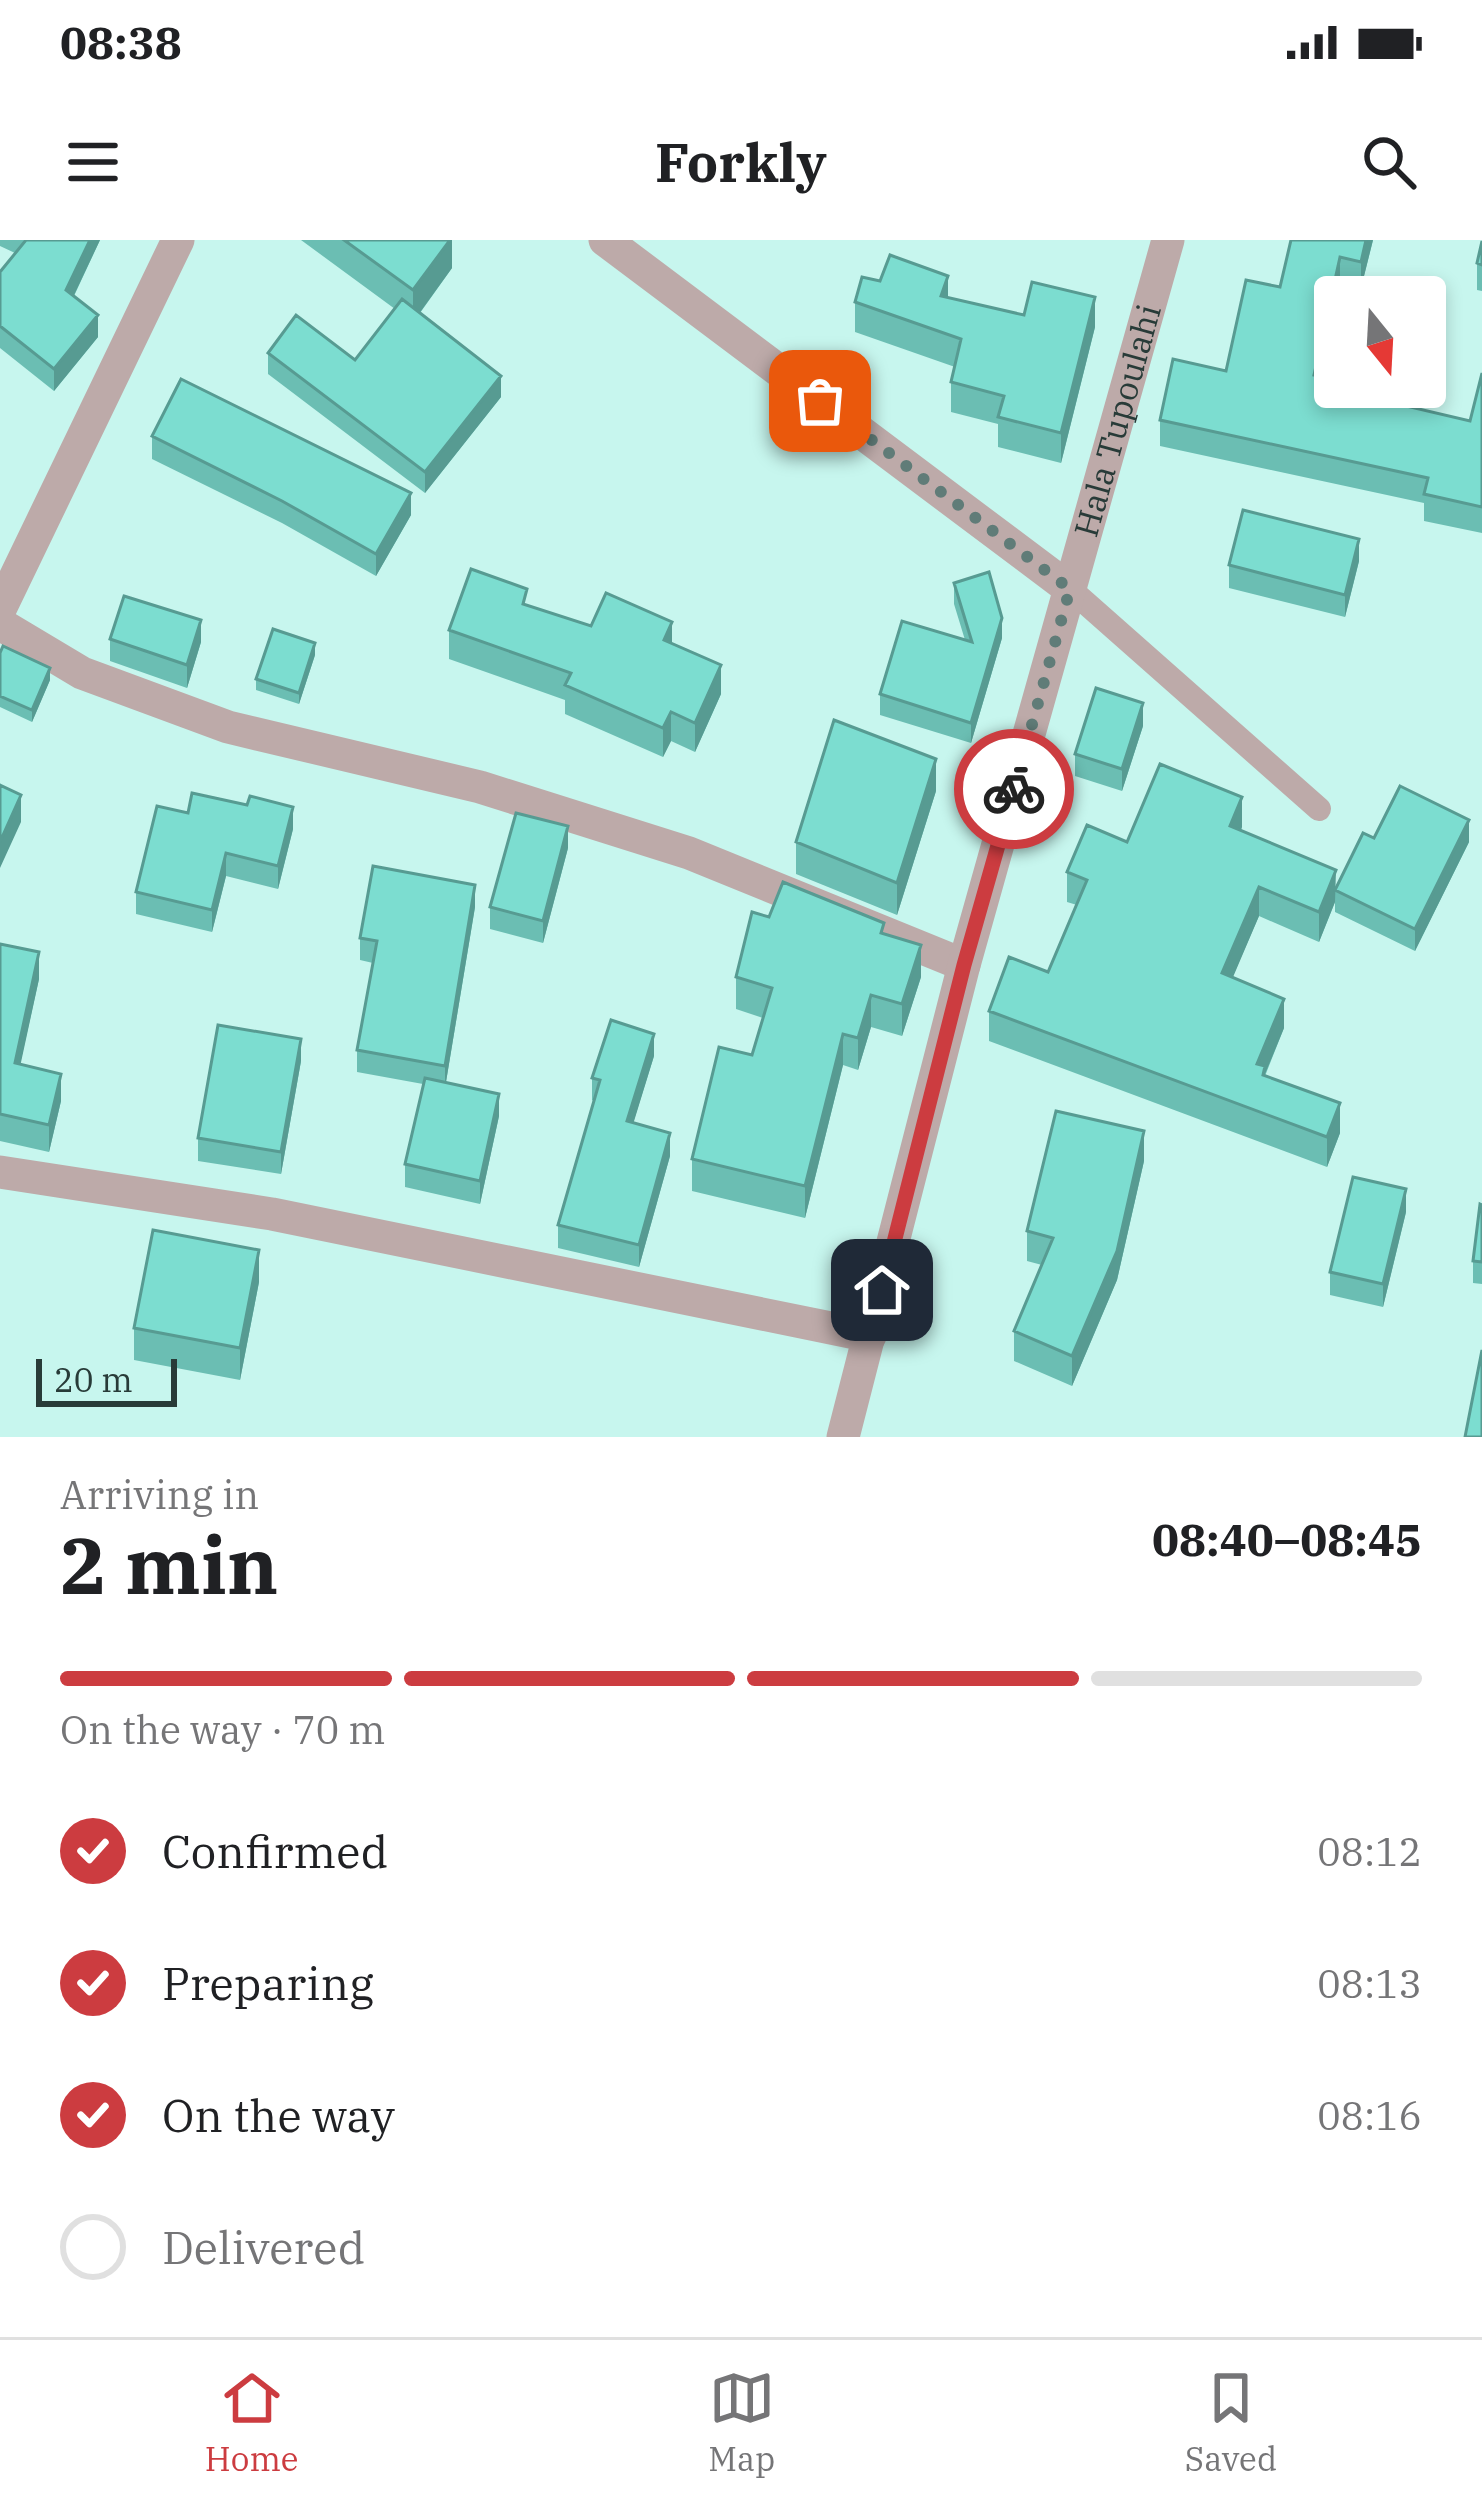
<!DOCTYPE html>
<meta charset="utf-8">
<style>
body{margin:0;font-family:"IBM Plex Serif",serif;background:#f2f2f2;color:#202124;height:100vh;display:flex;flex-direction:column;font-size:45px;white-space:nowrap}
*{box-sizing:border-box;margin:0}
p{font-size:39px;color:#757577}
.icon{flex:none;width:66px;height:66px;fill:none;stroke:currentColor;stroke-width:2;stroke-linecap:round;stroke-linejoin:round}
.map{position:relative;height:1197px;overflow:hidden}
.panel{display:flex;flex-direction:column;background:#fff;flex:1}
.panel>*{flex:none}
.needle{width:78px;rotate:162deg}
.controls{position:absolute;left:1314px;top:36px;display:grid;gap:24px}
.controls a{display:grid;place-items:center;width:132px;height:132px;border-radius:12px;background:#fff;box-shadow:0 6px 18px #0003;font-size:60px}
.scale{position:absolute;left:36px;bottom:30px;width:141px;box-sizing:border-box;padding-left:12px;border:6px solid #283b38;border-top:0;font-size:33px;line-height:42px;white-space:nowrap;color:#283b38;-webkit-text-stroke:9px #c7f6ee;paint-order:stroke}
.pin{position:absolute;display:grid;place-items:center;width:102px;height:102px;color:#fff;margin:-51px;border-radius:24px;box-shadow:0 6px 18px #0006}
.courier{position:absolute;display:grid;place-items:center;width:120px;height:120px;margin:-60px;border:9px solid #cc3c40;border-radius:50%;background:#fff;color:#222;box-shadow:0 3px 15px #0007}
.headline em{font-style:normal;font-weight:700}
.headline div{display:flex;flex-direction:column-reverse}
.headline{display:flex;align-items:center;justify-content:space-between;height:204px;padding:0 60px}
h1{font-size:78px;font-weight:700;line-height:90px}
.bar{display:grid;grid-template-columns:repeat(4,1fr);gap:18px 12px;align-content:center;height:144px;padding:0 60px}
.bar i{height:15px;border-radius:9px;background:#e0e0e0}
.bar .active{background:#cc3c40}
.bar p{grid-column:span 4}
ol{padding:0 60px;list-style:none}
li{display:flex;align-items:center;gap:36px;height:132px}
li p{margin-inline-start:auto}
li .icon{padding:12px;border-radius:50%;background:#cc3c40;color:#fff;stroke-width:4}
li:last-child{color:#757577}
li i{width:66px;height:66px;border:6px solid #e0e0e0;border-radius:50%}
.status{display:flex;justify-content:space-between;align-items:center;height:84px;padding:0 60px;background:#fff;direction:ltr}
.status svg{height:33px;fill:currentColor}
header{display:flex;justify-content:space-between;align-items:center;height:156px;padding:0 60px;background:#fff;font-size:54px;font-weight:700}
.menu{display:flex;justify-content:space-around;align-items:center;height:168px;border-top:3px solid #e0e0e0;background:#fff;font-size:33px;color:#757577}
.menu a{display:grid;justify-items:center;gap:6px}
.menu .active{color:#cc3c40}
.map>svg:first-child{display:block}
</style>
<div class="status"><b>08:38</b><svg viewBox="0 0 49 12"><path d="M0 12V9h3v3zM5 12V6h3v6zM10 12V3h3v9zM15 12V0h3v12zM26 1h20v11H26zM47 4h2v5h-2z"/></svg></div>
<header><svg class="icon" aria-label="menu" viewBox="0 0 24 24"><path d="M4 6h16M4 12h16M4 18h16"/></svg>Forkly<svg class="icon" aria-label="search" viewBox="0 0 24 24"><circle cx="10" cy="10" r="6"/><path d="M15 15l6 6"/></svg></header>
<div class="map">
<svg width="1482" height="1197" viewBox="0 0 1482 1197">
<rect width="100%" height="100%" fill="#c7f6ee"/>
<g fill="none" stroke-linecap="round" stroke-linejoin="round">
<path stroke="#bdaaa9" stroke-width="24" d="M 1070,349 L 1319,569"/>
<path stroke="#bdaaa9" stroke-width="33" d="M 0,369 L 178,0
M 0,384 L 82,433 L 228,487 L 480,547 L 689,613 L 964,725
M 0,932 L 272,974 L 870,1096"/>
<g stroke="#bdaaa9" stroke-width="33">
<path d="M 605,0 L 1070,349"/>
<path id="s1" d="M 843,1197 L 964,725 L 1168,0"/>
</g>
</g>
<path fill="#6bbeb3" d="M 0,0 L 100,0 L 74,56 L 98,97 L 54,151 L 0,108 L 0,32 L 15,13 L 0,6 Z
M 301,0 L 452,0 L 452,28 L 420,73 L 501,157 L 425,253 L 268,134 L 268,113 L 355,120 L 395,69 Z
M 1373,0 L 1361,48 L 1340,43 L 1337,57 L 1335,57 L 1320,136 L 1379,159 L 1470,181 L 1482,133 L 1482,293 L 1424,281 L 1424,263 L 1160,206 L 1160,180 L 1226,131 L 1280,47 Z
M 1482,1 L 1482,51 L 1477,50 L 1477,23 Z
M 948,57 L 1024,75 L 1095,87 L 1061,223 L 998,207 L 998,184 L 951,172 L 951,142 L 955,127 L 855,92 L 855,62 Z
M 152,196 L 411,275 L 376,336 L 282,283 L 152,219 Z
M 1359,321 L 1345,377 L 1229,348 L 1229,325 Z
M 954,343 L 1002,398 L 971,503 L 880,475 L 880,454 L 965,400 L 954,364 Z
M 527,365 L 591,386 L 672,404 L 721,454 L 695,512 L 671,501 L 663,517 L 565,474 L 565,460 L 449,419 L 449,390 Z
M 110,399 L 201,402 L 187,448 L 110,421 Z
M 0,413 L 50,440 L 32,482 L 0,467 Z
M 315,415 L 299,464 L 256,450 L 256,439 Z
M 1143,486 L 1122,551 L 1075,536 L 1075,514 Z
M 936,551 L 897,675 L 796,634 L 796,602 Z
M 188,573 L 293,589 L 278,649 L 226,636 L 212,692 L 136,674 L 136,652 Z
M 1242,587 L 1241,590 L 1336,648 L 1374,598 L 1469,602 L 1415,711 L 1335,672 L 1335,662 L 1319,702 L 1259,676 L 1232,738 L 1284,788 L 1265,836 L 1340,893 L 1327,927 L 989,801 L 989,771 L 1048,732 L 1077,665 L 1067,662 L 1067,632 L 1127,602 Z
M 568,608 L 543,703 L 490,689 L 490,667 Z
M 475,667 L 446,842 L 499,876 L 480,964 L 405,947 L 405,924 L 423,844 L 357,832 L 357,810 L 373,723 L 360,720 L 360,698 Z
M 769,677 L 884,694 L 921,737 L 902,796 L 871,787 L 858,830 L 843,825 L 805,978 L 692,951 L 692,919 L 752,815 L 763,778 L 736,769 L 736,737 Z
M 0,704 L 39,739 L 20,824 L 61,861 L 49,912 L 0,901 Z
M 654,816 L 633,883 L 670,916 L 639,1027 L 558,1008 L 558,985 L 594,861 L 592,860 L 592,838 Z
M 301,821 L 281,934 L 198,921 L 198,898 Z
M 1144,921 L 1117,1040 L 1072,1146 L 1014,1121 L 1014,1091 L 1042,1025 L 1027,1021 L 1027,991 Z
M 1482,965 L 1482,1044 L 1473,1043 L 1473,1021 Z
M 1406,972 L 1383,1067 L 1330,1055 L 1330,1032 Z
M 259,1042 L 240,1140 L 134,1120 L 134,1088 Z"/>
<path fill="#579b92" d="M 90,0 L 100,0 L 66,72 L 66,50 Z
M 450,0 L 452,0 L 452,28 L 413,82 L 413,50 Z
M 1366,0 L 1373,0 L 1361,48 L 1361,22 Z
M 1340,17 L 1340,43 L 1337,57 L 1335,57 L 1335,67 L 1314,161 L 1314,135 Z
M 948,36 L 948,66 L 941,56 Z
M 1095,57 L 1095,87 L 1061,223 L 1061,193 Z
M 98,75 L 98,97 L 54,151 L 54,129 Z
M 501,136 L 501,157 L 425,253 L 425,232 Z
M 411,253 L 411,275 L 376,336 L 376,314 Z
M 1359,299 L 1359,321 L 1345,377 L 1345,355 Z
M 1002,378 L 1002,398 L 971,503 L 971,483 Z
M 201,380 L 201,402 L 187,448 L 187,425 Z
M 672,382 L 672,411 L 664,400 Z
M 315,403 L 315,415 L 299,464 L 299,453 Z
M 721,425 L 721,454 L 695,512 L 695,483 Z
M 50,428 L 50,440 L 32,482 L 32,470 Z
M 1143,463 L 1143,486 L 1122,551 L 1122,529 Z
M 671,472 L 671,501 L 663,517 L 663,488 Z
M 936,519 L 936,551 L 897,675 L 897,643 Z
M 21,555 L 21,582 L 0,628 L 0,602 Z
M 1242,557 L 1242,587 L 1230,615 L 1230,586 Z
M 293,567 L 293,589 L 278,649 L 278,626 Z
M 1469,580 L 1469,602 L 1415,711 L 1415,689 Z
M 568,586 L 568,608 L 543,703 L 543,681 Z
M 226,613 L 226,636 L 212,692 L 212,670 Z
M 1336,630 L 1335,662 L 1319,702 L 1319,672 Z
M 475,645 L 475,667 L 445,848 L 445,826 Z
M 1259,647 L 1259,676 L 1222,763 L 1222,733 Z
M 921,705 L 921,737 L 902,796 L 902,764 Z
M 39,712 L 39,739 L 15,850 L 15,823 Z
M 871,755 L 871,787 L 858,830 L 858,798 Z
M 1284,759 L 1284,788 L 1265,834 L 1265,856 L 1257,824 Z
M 654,794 L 654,816 L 627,904 L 627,881 Z
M 843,794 L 843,825 L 805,978 L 805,946 Z
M 301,799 L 301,821 L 281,934 L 281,912 Z
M 61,834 L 61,861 L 49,912 L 49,885 Z
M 499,854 L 499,876 L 480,964 L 480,941 Z
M 1340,863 L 1340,893 L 1327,927 L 1327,897 Z
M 1144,891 L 1144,921 L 1117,1040 L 1072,1146 L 1072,1116 Z
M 670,893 L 670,916 L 639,1027 L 639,1005 Z
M 1406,949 L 1406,972 L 1383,1067 L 1383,1044 Z
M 259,1010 L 259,1042 L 240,1140 L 240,1108 Z"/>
<path fill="#7cddd0" stroke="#579b92" stroke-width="3" d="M 26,0 L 90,0 L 66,50 L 98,75 L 54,129 L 0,86 L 0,32 Z
M 344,0 L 450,0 L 413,50 Z
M 1291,0 L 1366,0 L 1361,22 L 1340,17 L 1314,135 L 1335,139 L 1335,147 L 1379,149 L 1376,159 L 1470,181 L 1482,133 L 1482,267 L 1424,254 L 1428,238 L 1160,180 L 1173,119 L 1226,131 L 1246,40 L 1280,47 Z
M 1482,1 L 1482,25 L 1477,23 Z
M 890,15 L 948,36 L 941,56 L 1024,75 L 1032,42 L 1095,57 L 1061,193 L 998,177 L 1004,156 L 951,142 L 961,99 L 855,62 L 862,37 L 880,41 Z
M 402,59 L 501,136 L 425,232 L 268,113 L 296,75 L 355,120 Z
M 181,139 L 411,253 L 376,314 L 282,261 L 152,196 Z
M 1243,270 L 1359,299 L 1345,355 L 1229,325 Z
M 471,329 L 527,349 L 523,364 L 591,386 L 606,353 L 672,382 L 664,400 L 721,425 L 695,483 L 671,472 L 663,488 L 565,445 L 571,433 L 449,390 Z
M 989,332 L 1002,378 L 971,483 L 880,454 L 902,381 L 972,402 L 954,343 Z
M 124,356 L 201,380 L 187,425 L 110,399 Z
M 273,389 L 315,403 L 299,453 L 256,439 Z
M 3,406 L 50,428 L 32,470 L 0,456 L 0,413 Z
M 1096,448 L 1143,463 L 1122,529 L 1075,514 Z
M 834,480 L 936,519 L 897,643 L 796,602 Z
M 1160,524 L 1242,557 L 1230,586 L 1336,630 L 1319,672 L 1259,647 L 1222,733 L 1284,759 L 1257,824 L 1265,826 L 1263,835 L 1340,863 L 1327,897 L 989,771 L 1009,717 L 1048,732 L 1087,640 L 1067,632 L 1087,585 L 1127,602 Z
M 0,545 L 21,555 L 0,602 Z
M 1400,546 L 1469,580 L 1415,689 L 1335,650 L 1363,593 L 1374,598 Z
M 192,553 L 247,565 L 250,556 L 293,567 L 278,626 L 226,613 L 212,670 L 136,652 L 157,566 L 188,573 Z
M 516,573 L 568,586 L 543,681 L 490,667 Z
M 373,626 L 475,645 L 445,826 L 357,810 L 377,701 L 360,698 Z
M 783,642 L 884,683 L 881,693 L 921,705 L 902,764 L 871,755 L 858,798 L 843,794 L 805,946 L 692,919 L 719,807 L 752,815 L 772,748 L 736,737 L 752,672 L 769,677 Z
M 0,704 L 39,712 L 15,823 L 61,834 L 49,885 L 0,874 Z
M 611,780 L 654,794 L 627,881 L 670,893 L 639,1005 L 558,985 L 600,840 L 592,838 Z
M 218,785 L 301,799 L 281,912 L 198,898 Z
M 425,838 L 499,854 L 480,941 L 405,924 Z
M 1056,871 L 1144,891 L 1117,1011 L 1072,1116 L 1014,1091 L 1053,998 L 1027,991 Z
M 1353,937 L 1406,949 L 1383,1044 L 1330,1032 Z
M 1480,964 L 1482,965 L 1482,1022 L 1473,1021 Z
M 153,990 L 259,1010 L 240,1108 L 134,1088 Z
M 1482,1110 L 1482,1197 L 1465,1197 Z"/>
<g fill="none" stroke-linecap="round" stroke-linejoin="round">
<path stroke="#607c78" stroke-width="12" stroke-dasharray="0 21.6" d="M 820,161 L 1070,349 L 1014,549"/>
<path stroke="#cc3c40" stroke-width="15" d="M 882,1050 L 964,725 L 1014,549"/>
</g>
<g text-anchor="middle" stroke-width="9" stroke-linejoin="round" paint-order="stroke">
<g font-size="33" fill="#283b38" stroke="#c7f6ee">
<text dy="12" stroke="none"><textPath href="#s1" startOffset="1053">Hala Tupoulahi</textPath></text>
</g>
</g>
</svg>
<div class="controls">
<a><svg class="needle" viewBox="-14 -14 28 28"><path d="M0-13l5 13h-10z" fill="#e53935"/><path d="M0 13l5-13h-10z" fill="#757577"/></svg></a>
</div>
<div class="scale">20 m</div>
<div class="pin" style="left:820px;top:161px;background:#ea580c"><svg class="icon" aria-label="bag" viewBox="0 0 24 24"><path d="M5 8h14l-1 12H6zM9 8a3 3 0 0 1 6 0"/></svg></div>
<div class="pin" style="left:882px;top:1050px;background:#1f2937"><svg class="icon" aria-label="home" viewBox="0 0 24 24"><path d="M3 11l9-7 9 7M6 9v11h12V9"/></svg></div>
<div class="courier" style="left:1014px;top:549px"><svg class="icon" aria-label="bike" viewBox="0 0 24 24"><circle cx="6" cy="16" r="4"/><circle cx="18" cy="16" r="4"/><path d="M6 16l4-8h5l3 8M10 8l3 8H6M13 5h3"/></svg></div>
</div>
<section class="panel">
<div class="headline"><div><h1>2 min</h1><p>Arriving in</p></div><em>08:40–08:45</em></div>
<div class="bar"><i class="active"></i><i class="active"></i><i class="active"></i><i></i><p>On the way · 70 m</p></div>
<ol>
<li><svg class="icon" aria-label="check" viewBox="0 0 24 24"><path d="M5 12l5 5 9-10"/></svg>Confirmed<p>08:12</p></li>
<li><svg class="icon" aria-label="check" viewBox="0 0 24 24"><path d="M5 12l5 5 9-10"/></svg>Preparing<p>08:13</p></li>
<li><svg class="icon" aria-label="check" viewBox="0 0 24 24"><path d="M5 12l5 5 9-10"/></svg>On the way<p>08:16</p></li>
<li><i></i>Delivered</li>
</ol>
</section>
<nav class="menu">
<a class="active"><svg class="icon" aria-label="home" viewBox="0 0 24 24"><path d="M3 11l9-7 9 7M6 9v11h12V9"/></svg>Home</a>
<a><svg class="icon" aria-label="map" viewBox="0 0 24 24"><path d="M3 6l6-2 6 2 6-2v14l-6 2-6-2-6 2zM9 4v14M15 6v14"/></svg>Map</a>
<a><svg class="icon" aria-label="saved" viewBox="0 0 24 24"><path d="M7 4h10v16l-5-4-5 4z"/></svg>Saved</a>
</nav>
